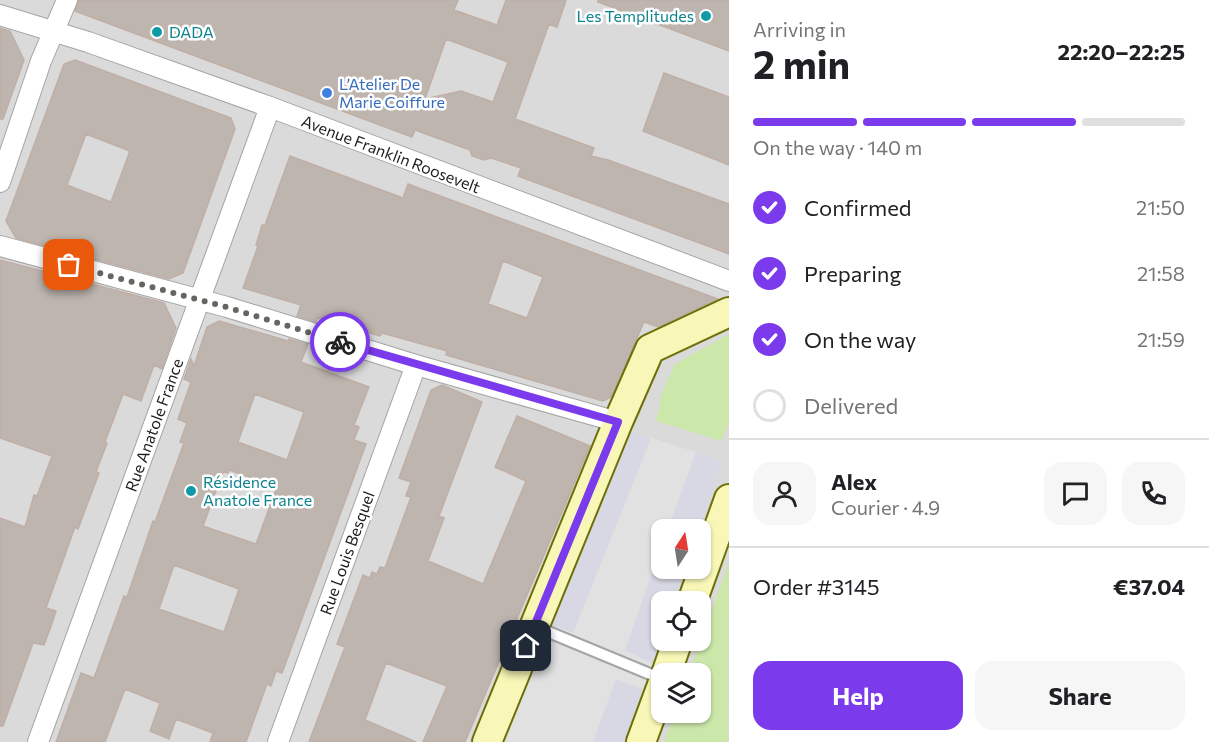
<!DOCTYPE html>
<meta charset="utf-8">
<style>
body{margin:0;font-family:Commissioner,sans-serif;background:#f6f6f6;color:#202124;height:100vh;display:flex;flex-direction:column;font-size:22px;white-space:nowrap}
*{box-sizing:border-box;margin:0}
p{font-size:20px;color:#757577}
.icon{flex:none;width:33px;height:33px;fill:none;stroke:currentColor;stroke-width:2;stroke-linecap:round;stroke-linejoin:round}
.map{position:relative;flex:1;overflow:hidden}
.side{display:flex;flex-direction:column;background:#fff;width:480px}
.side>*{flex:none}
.needle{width:39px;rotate:12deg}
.tools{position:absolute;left:651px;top:519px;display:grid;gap:12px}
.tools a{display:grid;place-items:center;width:60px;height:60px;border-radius:12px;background:#fff;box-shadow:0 2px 4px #0004;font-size:30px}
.pin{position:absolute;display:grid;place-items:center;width:51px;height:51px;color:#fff;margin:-26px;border-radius:12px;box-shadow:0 3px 9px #0006}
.courier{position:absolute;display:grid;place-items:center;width:60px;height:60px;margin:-30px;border:4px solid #7c3aed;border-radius:50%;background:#fff;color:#222;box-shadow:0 2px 8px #0007}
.headline em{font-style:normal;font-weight:700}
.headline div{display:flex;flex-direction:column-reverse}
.headline{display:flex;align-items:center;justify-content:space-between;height:102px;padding:0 24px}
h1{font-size:39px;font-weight:700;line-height:45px}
.bar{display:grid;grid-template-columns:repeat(4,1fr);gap:9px 6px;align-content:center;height:72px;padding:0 24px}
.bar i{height:8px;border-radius:4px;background:#e0e0e0}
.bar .selected{background:#7c3aed}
.bar p{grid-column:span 4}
.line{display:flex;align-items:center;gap:15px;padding:0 24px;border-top:2px solid #e0e0e0}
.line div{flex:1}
.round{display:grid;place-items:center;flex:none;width:63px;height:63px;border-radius:18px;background:#f6f6f6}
ol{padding:0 24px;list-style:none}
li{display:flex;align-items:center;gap:18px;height:66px}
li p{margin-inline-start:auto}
li .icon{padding:6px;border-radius:50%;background:#7c3aed;color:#fff;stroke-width:4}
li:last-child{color:#757577}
li i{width:33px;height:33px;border:3px solid #e0e0e0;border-radius:50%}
.button{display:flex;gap:12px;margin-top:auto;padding:12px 24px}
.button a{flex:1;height:69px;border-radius:18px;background:#7c3aed;color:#fff;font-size:24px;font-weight:700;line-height:69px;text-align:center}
.button a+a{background:#f6f6f6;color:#202124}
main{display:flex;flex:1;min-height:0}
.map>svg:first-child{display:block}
</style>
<main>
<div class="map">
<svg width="729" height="742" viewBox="0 0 729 742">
<rect width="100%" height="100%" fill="#eeeae3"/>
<path fill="#dbdada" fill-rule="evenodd" d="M 0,0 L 729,0 L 729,742 L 0,742 ZM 662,530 L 700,530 L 700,568 L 662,568 ZM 662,602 L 700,602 L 700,640 L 662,640 ZM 662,674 L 700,674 L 700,712 L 662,712 Z"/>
<path fill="#cbe7a9" d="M 729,334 L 729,421 L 723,438 L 718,440 L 656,421 L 662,393 L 675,364 Z
M 729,562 L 728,742 L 664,742 L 675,713 L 700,712 L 700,674 L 689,673 Z"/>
<path fill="#e1e1e1" d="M 624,429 L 723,461 L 700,529 L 662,530 L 662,640 L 626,742 L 496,742 Z"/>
<path fill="#d7d8e4" d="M 624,429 L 651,438 L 573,633 L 544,621 Z
M 696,452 L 723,461 L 700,529 L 668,529 Z
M 661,548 L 662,568 L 687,569 L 676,601 L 662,602 L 663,641 L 655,664 L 625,650 Z
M 616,679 L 645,690 L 626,742 L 593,742 Z"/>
<path fill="#beb5af" stroke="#bfafa6" stroke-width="1.5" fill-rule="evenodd" d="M 79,0 L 458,0 L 454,10 L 497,25 L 506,0 L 566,0 L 557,27 L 549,24 L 515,119 L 594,148 L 591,156 L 608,160 L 729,204 L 729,254 L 518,176 L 521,168 L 491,158 L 484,160 L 472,156 L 470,150 L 415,130 L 412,137 L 75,11 ZM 446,39 L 508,62 L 493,102 L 461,91 L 425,99 Z
M 598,0 L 729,0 L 729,51 L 598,2 Z
M 0,28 L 10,31 L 24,60 L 3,119 L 0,119 Z
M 75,60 L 231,118 L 235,129 L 183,273 L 169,279 L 16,238 L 6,221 L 64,64 ZM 86,134 L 130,151 L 111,202 L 67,185 Z
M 664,73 L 729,97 L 729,165 L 643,131 Z
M 290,156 L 403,198 L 408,184 L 718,299 L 658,327 L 644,322 L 611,397 L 603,401 L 446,355 L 447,351 L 382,333 L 380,336 L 317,318 L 316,322 L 297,316 L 301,305 L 243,288 L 258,246 L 256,245 L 262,225 L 265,225 ZM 503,261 L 543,277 L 527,318 L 488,304 Z
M 0,260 L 164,303 L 176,328 L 162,369 L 154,365 L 141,401 L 123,394 L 105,442 L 107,443 L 96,472 L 99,473 L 78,529 L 75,527 L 46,608 L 56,611 L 50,629 L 44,645 L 33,643 L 3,726 L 0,726 L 0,518 L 25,527 L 34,495 L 37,496 L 52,456 L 0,438 Z
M 219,321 L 288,341 L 289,339 L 308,344 L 301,362 L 369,387 L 354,425 L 359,427 L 354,440 L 366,444 L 282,673 L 276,671 L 271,686 L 267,684 L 246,742 L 210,742 L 213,733 L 176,719 L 169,739 L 150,731 L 160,703 L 125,689 L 105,742 L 56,742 L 81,673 L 94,678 L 124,596 L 127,597 L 153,521 L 155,522 L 184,443 L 180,442 L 187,423 L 178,419 L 191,382 L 184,379 L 191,359 L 194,366 L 207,327 ZM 255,394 L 304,412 L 287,460 L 238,442 ZM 229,470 L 277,487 L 256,544 L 203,526 L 223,472 L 228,473 ZM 174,565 L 239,589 L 224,632 L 159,609 Z
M 442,385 L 482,402 L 439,516 L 444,518 L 428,561 L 483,584 L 526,481 L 495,467 L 517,416 L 590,446 L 465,742 L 423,742 L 447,686 L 386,663 L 365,720 L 416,742 L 309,742 L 345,647 L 337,644 L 363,575 L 370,578 L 372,572 L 377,574 L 380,567 L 385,568 L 411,497 L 406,496 L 411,482 L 399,478 L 431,390 Z"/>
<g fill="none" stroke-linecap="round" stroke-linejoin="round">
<defs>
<path id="lane" d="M 534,626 L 662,679"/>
<path id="street" d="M 0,15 L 88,42 L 270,107 L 729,281
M 0,182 L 41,61 L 67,0
M 0,246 L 227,307 L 416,365 L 618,422
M 38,742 L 270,107
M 278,742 L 416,365"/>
<path id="secondary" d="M 692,602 L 729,499
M 666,674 L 678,640
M 487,742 L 618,422 L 650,349 L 729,312
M 641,742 L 662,685"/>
</defs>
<use href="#lane" stroke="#a4a4a4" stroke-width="14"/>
<use href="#street" stroke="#a4a4a4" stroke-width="22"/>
<use href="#secondary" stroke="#6b7007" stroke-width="32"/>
<use href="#lane" stroke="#fff" stroke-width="10"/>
<use href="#street" stroke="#fff" stroke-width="20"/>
<use href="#secondary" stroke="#f8f7b7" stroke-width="28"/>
</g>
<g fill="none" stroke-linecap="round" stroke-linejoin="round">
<path stroke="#666562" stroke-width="6" stroke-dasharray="0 10.8" d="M 69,265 L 226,307 L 340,342"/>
<path stroke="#7c3aed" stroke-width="8" d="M 340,342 L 618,422 L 526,646"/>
</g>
<g fill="#0f9aa8" stroke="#fff" stroke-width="2">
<circle cx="706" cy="16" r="6"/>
<circle cx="157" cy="32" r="6"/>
<circle cx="191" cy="491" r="6"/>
</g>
<circle fill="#3f7fe0" stroke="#fff" stroke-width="2" cx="327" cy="93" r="6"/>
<g text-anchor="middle" stroke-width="5" stroke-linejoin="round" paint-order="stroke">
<g font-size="16" fill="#0d838f" stroke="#fff" text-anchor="start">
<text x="694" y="22" text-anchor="end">Les Templitudes</text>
<text x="169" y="38">DADA</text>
<text x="203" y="488">Résidence<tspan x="203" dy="18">Anatole France</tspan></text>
</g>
<g font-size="16" fill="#366cbe" stroke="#fff" text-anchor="start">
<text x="339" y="90">L’Atelier De<tspan x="339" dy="18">Marie Coiffure</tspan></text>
</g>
<g font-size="16" fill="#1d1d1d" stroke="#fff">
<text transform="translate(391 154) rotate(21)" y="6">Avenue Franklin Roosevelt</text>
<text transform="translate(154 425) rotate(-70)" y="6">Rue Anatole France</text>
<text transform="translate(347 553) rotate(-70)" y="6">Rue Louis Besquel</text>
</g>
</g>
</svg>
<div class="tools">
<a><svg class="needle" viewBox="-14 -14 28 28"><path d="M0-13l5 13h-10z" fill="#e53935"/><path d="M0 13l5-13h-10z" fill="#757577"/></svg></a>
<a><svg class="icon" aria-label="locate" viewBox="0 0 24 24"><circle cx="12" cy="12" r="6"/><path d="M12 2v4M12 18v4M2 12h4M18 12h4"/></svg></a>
<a><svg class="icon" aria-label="layers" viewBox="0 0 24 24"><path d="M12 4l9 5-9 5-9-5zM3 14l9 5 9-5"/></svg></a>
</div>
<div class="pin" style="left:69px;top:265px;background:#ea580c"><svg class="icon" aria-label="bag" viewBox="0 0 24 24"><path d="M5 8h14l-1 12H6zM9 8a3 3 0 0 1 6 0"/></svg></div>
<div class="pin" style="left:526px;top:646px;background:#1f2937"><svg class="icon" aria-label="home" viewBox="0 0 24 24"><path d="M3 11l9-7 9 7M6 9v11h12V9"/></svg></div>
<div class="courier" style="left:340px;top:342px"><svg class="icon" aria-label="bike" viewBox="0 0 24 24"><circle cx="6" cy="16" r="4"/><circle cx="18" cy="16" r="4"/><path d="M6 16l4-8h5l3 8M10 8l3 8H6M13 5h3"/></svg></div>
</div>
<section class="side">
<div class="headline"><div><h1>2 min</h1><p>Arriving in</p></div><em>22:20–22:25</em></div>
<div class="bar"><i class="selected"></i><i class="selected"></i><i class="selected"></i><i></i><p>On the way · 140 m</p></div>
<ol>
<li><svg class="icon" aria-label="check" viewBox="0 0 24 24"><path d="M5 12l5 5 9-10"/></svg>Confirmed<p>21:50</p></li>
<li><svg class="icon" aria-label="check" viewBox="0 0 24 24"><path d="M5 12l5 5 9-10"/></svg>Preparing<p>21:58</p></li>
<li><svg class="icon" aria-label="check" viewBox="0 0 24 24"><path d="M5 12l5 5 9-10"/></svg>On the way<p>21:59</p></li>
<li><i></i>Delivered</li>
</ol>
<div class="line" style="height:108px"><a class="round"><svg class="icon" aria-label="person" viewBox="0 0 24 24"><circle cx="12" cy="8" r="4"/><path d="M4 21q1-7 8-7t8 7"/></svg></a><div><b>Alex</b><p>Courier · 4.9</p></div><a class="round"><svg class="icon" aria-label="chat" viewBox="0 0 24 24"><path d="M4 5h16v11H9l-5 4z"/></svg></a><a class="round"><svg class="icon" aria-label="phone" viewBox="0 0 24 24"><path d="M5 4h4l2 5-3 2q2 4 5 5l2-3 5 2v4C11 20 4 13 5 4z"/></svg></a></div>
<div class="line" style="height:78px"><div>Order #3145</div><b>€37.04</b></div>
<div class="button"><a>Help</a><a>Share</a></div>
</section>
</main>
